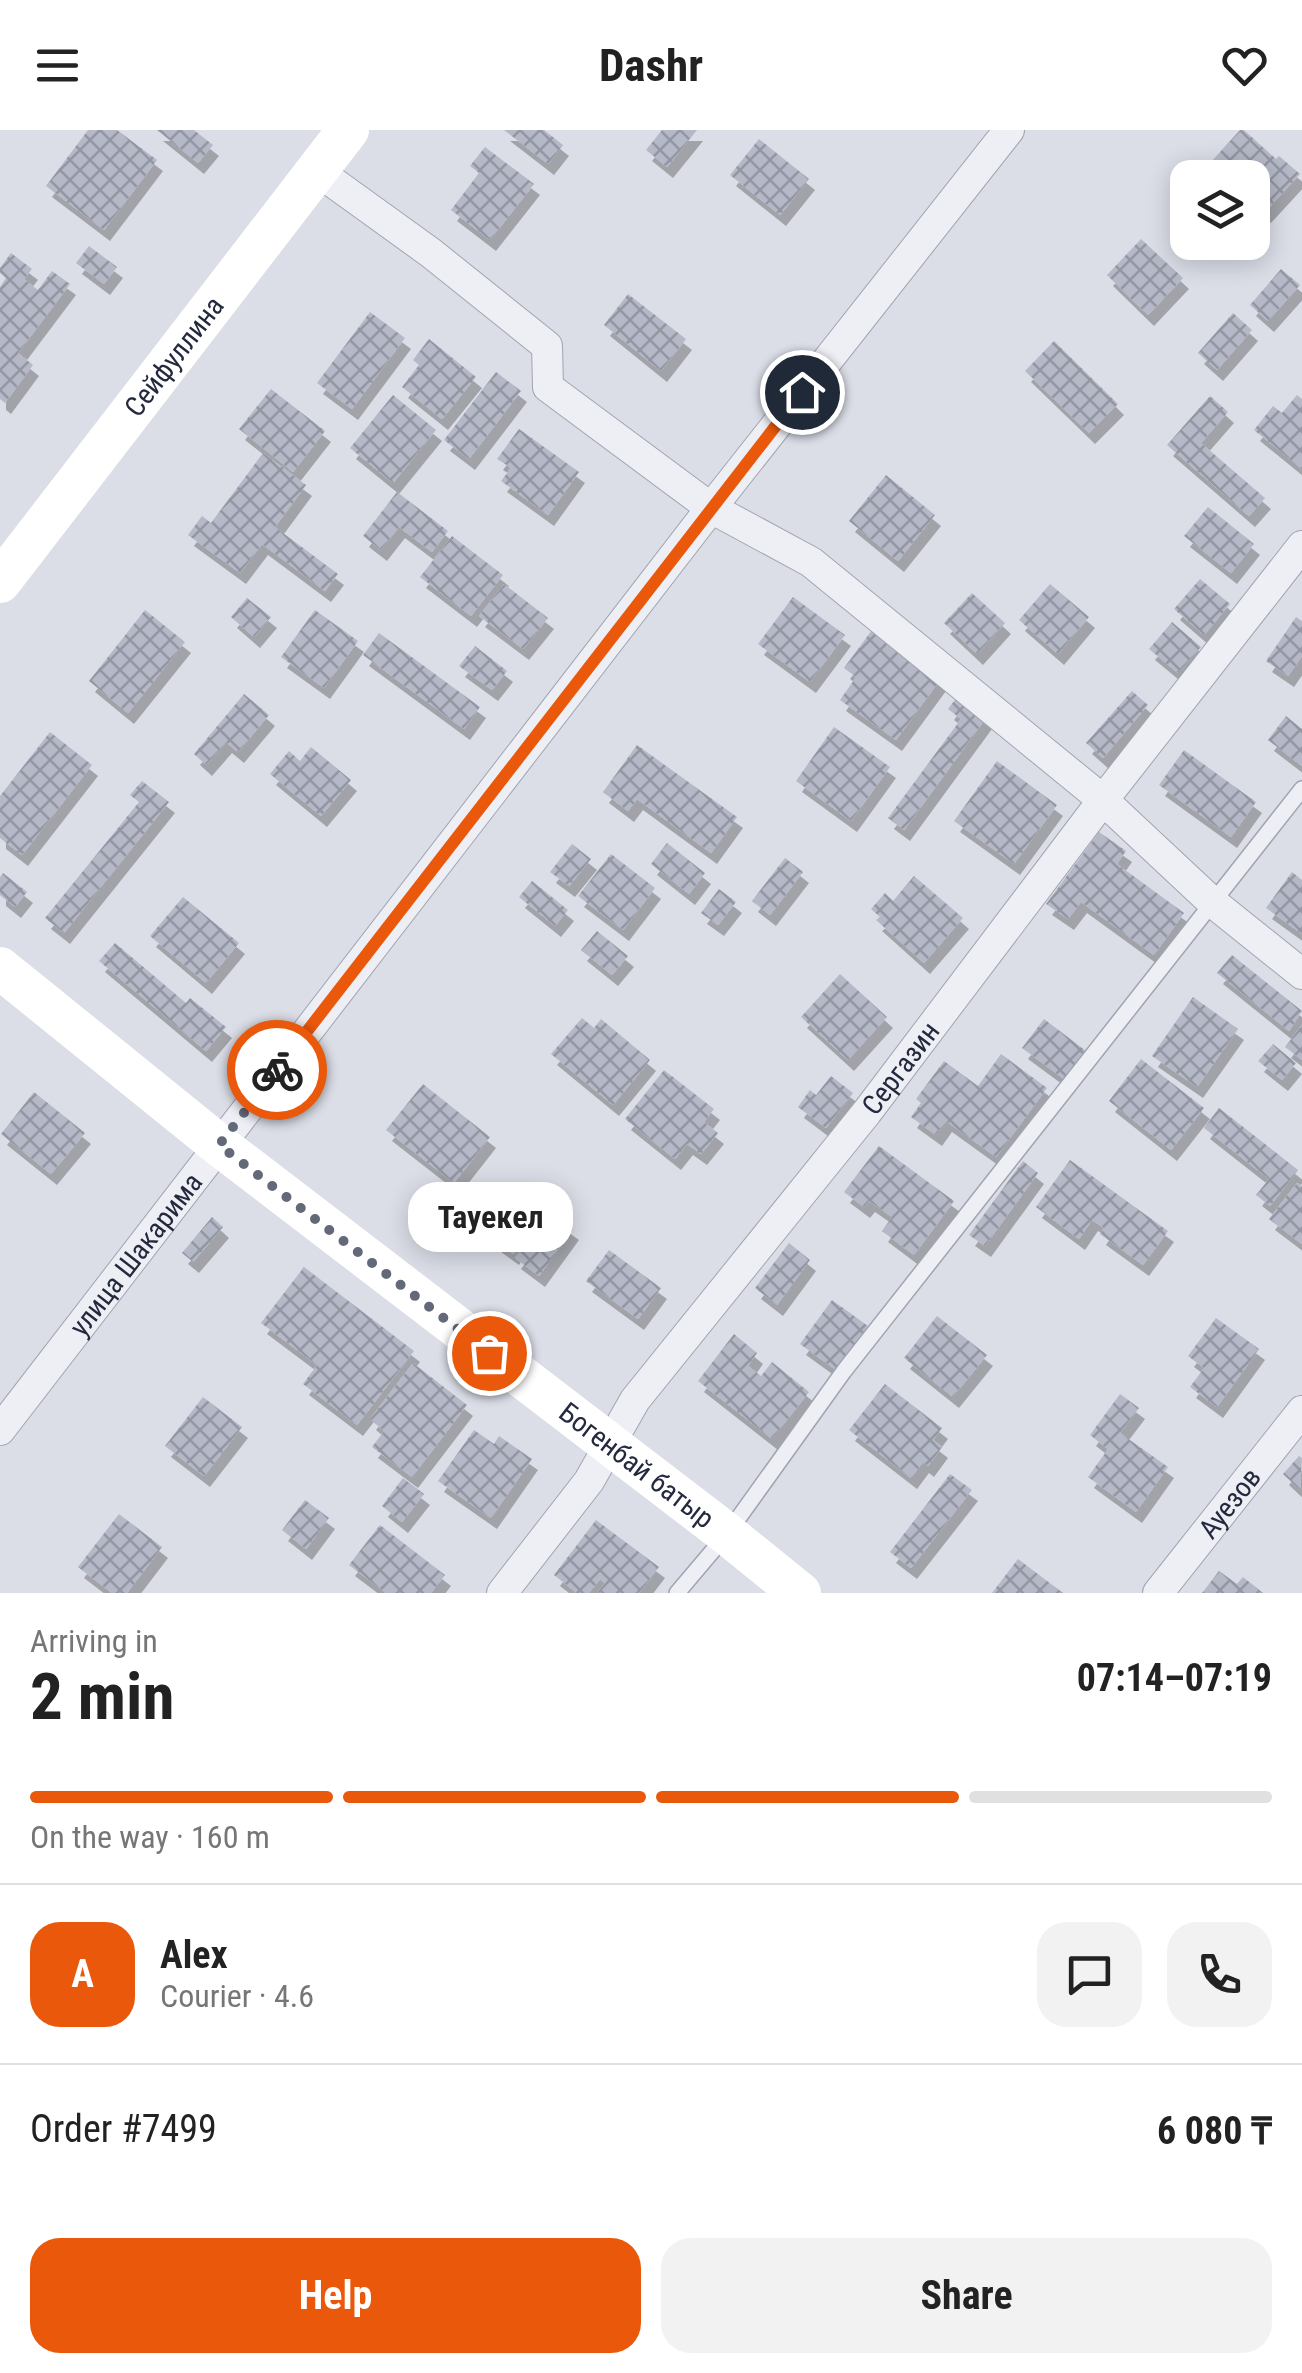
<!DOCTYPE html>
<meta charset="utf-8">
<style>
body{margin:0;font-family:"Roboto Condensed",sans-serif;background:#f2f2f2;color:#222;height:100vh;display:flex;flex-direction:column;font-size:38px;white-space:nowrap}
*{box-sizing:border-box;margin:0}
p{font-size:32px;color:#767676}
.icon{flex:none;width:55px;height:55px;fill:none;stroke:currentColor;stroke-width:2;stroke-linecap:round;stroke-linejoin:round}
.map{position:relative;height:1463px;overflow:hidden}
.side{display:flex;flex-direction:column;background:#fff;flex:1}
.side>*{flex:none}
.controls{position:absolute;left:1170px;top:30px;display:grid;gap:20px}
.controls a{display:grid;place-items:center;width:100px;height:100px;border-radius:20px;background:#fff;box-shadow:0 5px 25px #0003;font-size:50px}
.pin{position:absolute;display:grid;place-items:center;width:85px;height:85px;color:#fff;margin:-42px;border:5px solid #fff;border-radius:50%;box-shadow:0 2px 10px #0007}
.courier{position:absolute;display:grid;place-items:center;width:100px;height:100px;margin:-50px;border:8px solid #ea580c;border-radius:50%;background:#fff;color:#222;box-shadow:0 2px 12px #0007}
.bubble{position:absolute;height:70px;border-radius:30px;background:#fff;box-shadow:0 5px 25px #0003;font-size:32px;font-weight:700;line-height:70px;text-align:center}
.overview em{font-style:normal;font-weight:700}
.overview div{display:flex;flex-direction:column-reverse}
.overview{display:flex;align-items:center;justify-content:space-between;height:170px;padding:0 30px}
h1{font-size:65px;font-weight:700;line-height:75px}
.bar{display:grid;grid-template-columns:repeat(4,1fr);gap:15px 10px;align-content:center;height:120px;padding:0 30px}
.bar i{height:12px;border-radius:8px;background:#e0e0e0}
.bar .active{background:#ea580c}
.bar p{grid-column:span 4}
.line{display:flex;align-items:center;gap:25px;padding:0 30px;border-top:2px solid #e0e0e0}
.line div{flex:1}
.round{display:grid;place-items:center;flex:none;width:105px;height:105px;border-radius:30px;background:#f2f2f2}
.button{display:flex;gap:20px;margin-top:auto;padding:20px 30px}
.button a{flex:1;height:115px;border-radius:30px;background:#ea580c;color:#fff;font-size:40px;font-weight:700;line-height:115px;text-align:center}
.button a+a{background:#f2f2f2;color:#222}
header{display:flex;justify-content:space-between;align-items:center;height:130px;padding:0 30px;background:#fff;font-size:45px;font-weight:700}
.map>svg:first-child{display:block}
</style>
<header><svg class="icon" aria-label="menu" viewBox="0 0 24 24"><path d="M4 6h16M4 12h16M4 18h16"/></svg>Dashr<svg class="icon" aria-label="heart" viewBox="0 0 24 24"><path d="M12 20l-8-8c-3-5 5-10 8-4 3-6 11-1 8 4z"/></svg></header>
<div class="map">
<svg width="1302" height="1463" viewBox="0 0 1302 1463">
<defs>
<pattern id="building-cross-hatch" width="8" height="8" patternUnits="userSpaceOnUse" patternTransform="scale(2.5)"><rect width="8" height="8" fill="#b5b9c7"/><path d="M0 0l8 8M0 8l8-8" fill="none" stroke="#9397a3"/></pattern>
<filter id="shadow"><feDropShadow dx="6" dy="11" stdDeviation="0" flood-color="#0004"/></filter>
</defs>
<rect width="100%" height="100%" fill="#dbdee7"/>
<path fill="url(#building-cross-hatch)" filter="url(#shadow)" d="M 88,0 L 117,0 L 157,30 L 104,100 L 46,56 Z
M 157,0 L 194,0 L 213,15 L 198,33 Z
M 504,0 L 544,0 L 563,15 L 548,34 Z
M 662,0 L 697,0 L 667,37 L 646,20 Z
M 1240,0 L 1244,0 L 1276,29 L 1279,26 L 1300,44 L 1265,82 L 1252,70 L 1252,48 L 1228,48 L 1211,32 Z
M 759,9 L 809,49 L 780,85 L 730,45 Z
M 485,17 L 534,54 L 490,110 L 451,80 L 479,43 L 470,36 Z
M 1141,109 L 1183,148 L 1148,185 L 1107,145 Z
M 89,116 L 117,137 L 104,154 L 76,133 Z
M 11,123 L 32,139 L 24,149 L 38,160 L 52,141 L 70,154 L 18,223 L 33,235 L 5,273 L 0,269 L 0,157 L 6,148 L 0,143 L 0,138 Z
M 1281,139 L 1300,155 L 1268,191 L 1250,175 Z
M 628,164 L 686,209 L 661,241 L 604,195 Z
M 370,182 L 405,208 L 352,279 L 317,253 Z
M 1233,183 L 1252,200 L 1217,240 L 1198,223 Z
M 429,209 L 476,247 L 442,289 L 402,257 L 419,235 L 413,230 Z
M 1054,211 L 1118,274 L 1089,303 L 1025,241 Z
M 496,242 L 521,261 L 469,329 L 444,310 Z
M 271,259 L 325,301 L 293,342 L 239,299 Z
M 393,265 L 436,300 L 393,353 L 350,318 Z
M 1297,265 L 1302,269 L 1302,339 L 1254,300 L 1273,276 L 1282,283 Z
M 1210,266 L 1228,282 L 1201,313 L 1265,368 L 1249,386 L 1167,315 Z
M 519,299 L 579,342 L 548,385 L 501,351 L 511,338 L 497,329 Z
M 263,323 L 306,355 L 275,397 L 338,444 L 325,461 L 262,414 L 240,443 L 188,405 L 202,386 L 211,393 Z
M 886,345 L 935,385 L 898,431 L 849,391 Z
M 397,362 L 448,401 L 432,422 L 399,397 L 381,420 L 363,406 Z
M 1208,377 L 1254,414 L 1231,443 L 1184,406 Z
M 452,406 L 503,445 L 471,486 L 420,447 Z
M 1200,449 L 1230,474 L 1204,505 L 1174,479 Z
M 504,454 L 548,488 L 523,519 L 479,486 Z
M 1050,454 L 1089,487 L 1058,524 L 1019,490 Z
M 972,463 L 1005,493 L 977,524 L 944,493 Z
M 793,467 L 845,505 L 810,552 L 758,514 Z
M 247,468 L 271,487 L 254,507 L 231,487 Z
M 145,480 L 185,512 L 128,583 L 89,551 Z
M 315,480 L 358,511 L 324,558 L 281,527 Z
M 1296,487 L 1302,491 L 1302,526 L 1288,546 L 1266,531 Z
M 1172,492 L 1201,517 L 1178,543 L 1149,519 Z
M 872,500 L 940,550 L 896,610 L 840,570 L 856,547 L 844,538 Z
M 379,503 L 480,577 L 464,599 L 363,525 Z
M 475,516 L 507,541 L 492,560 L 459,536 Z
M 1132,561 L 1148,575 L 1103,628 L 1086,613 Z
M 244,564 L 269,585 L 238,622 L 226,612 L 206,635 L 194,624 Z
M 957,567 L 986,588 L 904,700 L 888,688 L 961,589 L 948,579 Z
M 1286,586 L 1302,599 L 1302,636 L 1268,610 Z
M 834,597 L 890,637 L 851,691 L 796,651 Z
M 50,602 L 92,635 L 22,725 L 0,708 L 0,666 Z
M 637,615 L 737,687 L 711,723 L 637,669 L 628,681 L 603,662 Z
M 311,617 L 351,650 L 321,686 L 270,644 L 289,621 L 300,631 Z
M 1184,620 L 1256,672 L 1231,707 L 1159,655 Z
M 997,631 L 1057,675 L 1014,734 L 954,691 Z
M 142,651 L 169,672 L 64,803 L 45,788 L 139,672 L 130,665 Z
M 1099,702 L 1126,721 L 1117,734 L 1184,783 L 1154,825 L 1081,772 L 1068,789 L 1046,774 Z
M 667,713 L 705,743 L 689,764 L 651,734 Z
M 572,714 L 591,729 L 569,756 L 550,742 Z
M 611,724 L 655,758 L 623,800 L 578,766 Z
M 785,728 L 803,742 L 770,785 L 752,771 Z
M 1292,742 L 1302,750 L 1302,804 L 1266,778 Z
M 3,743 L 27,762 L 15,777 L 0,765 L 0,747 Z
M 914,746 L 963,788 L 924,833 L 876,790 L 880,787 L 871,779 L 885,763 L 893,771 Z
M 532,751 L 568,780 L 555,796 L 519,767 Z
M 719,759 L 736,772 L 718,795 L 701,783 Z
M 183,767 L 239,813 L 206,853 L 150,806 Z
M 597,801 L 628,826 L 612,845 L 581,820 Z
M 115,813 L 186,873 L 190,868 L 226,897 L 206,921 L 99,831 Z
M 1232,825 L 1302,881 L 1289,901 L 1217,843 Z
M 840,844 L 887,887 L 848,930 L 801,887 Z
M 1193,867 L 1238,899 L 1197,957 L 1152,926 Z
M 582,888 L 594,898 L 601,889 L 650,930 L 613,975 L 551,924 Z
M 1044,889 L 1086,921 L 1064,949 L 1022,918 Z
M 1302,895 L 1302,930 L 1285,917 Z
M 1273,914 L 1296,933 L 1282,950 L 1258,931 Z
M 1001,924 L 1047,958 L 996,1027 L 946,991 L 936,1005 L 911,987 L 921,973 L 916,969 L 944,931 L 978,956 Z
M 1141,929 L 1204,978 L 1171,1020 L 1109,971 Z
M 664,940 L 714,979 L 704,992 L 718,1003 L 701,1024 L 687,1014 L 675,1029 L 625,989 Z
M 831,946 L 853,963 L 826,998 L 798,977 L 810,960 L 816,965 Z
M 423,954 L 490,1007 L 454,1053 L 386,1000 Z
M 34,962 L 85,1003 L 51,1044 L 1,1004 Z
M 1219,978 L 1298,1040 L 1270,1076 L 1256,1065 L 1269,1049 L 1204,998 Z
M 879,1016 L 954,1071 L 914,1125 L 882,1101 L 892,1087 L 869,1071 L 864,1077 L 844,1062 Z
M 1070,1030 L 1168,1101 L 1143,1135 L 1100,1104 L 1104,1098 L 1092,1090 L 1079,1109 L 1036,1077 Z
M 1023,1031 L 1038,1043 L 985,1116 L 969,1105 Z
M 1297,1053 L 1302,1056 L 1302,1114 L 1269,1089 Z
M 537,1054 L 555,1067 L 513,1124 L 495,1111 Z
M 549,1082 L 573,1099 L 539,1146 L 515,1128 Z
M 212,1087 L 223,1097 L 193,1132 L 182,1123 Z
M 789,1113 L 810,1130 L 777,1175 L 755,1158 Z
M 609,1120 L 661,1158 L 638,1189 L 586,1151 Z
M 304,1137 L 414,1221 L 357,1295 L 303,1254 L 317,1235 L 261,1193 Z
M 832,1170 L 868,1196 L 836,1240 L 800,1214 Z
M 937,1186 L 987,1225 L 953,1267 L 904,1228 Z
M 1216,1188 L 1259,1219 L 1217,1277 L 1190,1257 L 1204,1238 L 1188,1226 Z
M 734,1204 L 757,1223 L 748,1236 L 761,1246 L 772,1232 L 809,1262 L 772,1309 L 698,1251 Z
M 413,1233 L 467,1275 L 412,1347 L 372,1317 L 384,1301 L 370,1289 Z
M 885,1254 L 942,1298 L 933,1310 L 942,1317 L 928,1336 L 923,1332 L 911,1348 L 849,1300 Z
M 1120,1264 L 1139,1278 L 1120,1303 L 1168,1337 L 1136,1382 L 1088,1347 L 1108,1319 L 1090,1305 Z
M 203,1267 L 242,1297 L 204,1346 L 165,1316 Z
M 474,1300 L 494,1314 L 499,1306 L 532,1329 L 491,1388 L 438,1351 Z
M 1299,1326 L 1302,1328 L 1300,1360 L 1283,1344 Z
M 950,1344 L 972,1360 L 911,1438 L 890,1422 Z
M 403,1348 L 424,1364 L 402,1392 L 382,1376 Z
M 305,1370 L 329,1388 L 306,1419 L 282,1400 Z
M 119,1384 L 162,1417 L 127,1463 L 112,1463 L 78,1437 Z
M 596,1390 L 659,1437 L 639,1463 L 597,1463 L 605,1453 L 600,1449 L 589,1463 L 577,1463 L 554,1445 Z
M 380,1395 L 445,1445 L 431,1463 L 386,1463 L 349,1435 Z
M 1018,1429 L 1063,1463 L 992,1463 Z
M 1219,1441 L 1237,1454 L 1243,1447 L 1263,1463 L 1202,1463 Z"/>
<g fill="none" stroke-linecap="round" stroke-linejoin="round">
<defs>
<path id="lane" d="M 677,1463 L 727,1404 L 844,1241 L 1302,659"/>
<g id="street">
<path d="M 316,40 L 431,123 L 547,216 L 548,257 L 711,378 L 811,432 L 1103,670 L 1211,771 L 1302,844"/>
<path id="s1" d="M 0,1300 L 711,378 L 1009,0"/>
<path id="s2" d="M 502,1463 L 589,1351 L 635,1270 L 867,982 L 1103,670 L 1302,416"/>
<path id="s3" d="M 1158,1463 L 1302,1281"/>
</g>
</defs>
<use href="#lane" stroke="#a0a4b1" stroke-width="18"/>
<use href="#street" stroke="#a0a4b1" stroke-width="32"/>
<use href="#lane" stroke="#eeeff5" stroke-width="15"/>
<use href="#street" stroke="#eeeff5" stroke-width="30"/>
<g stroke="#fff" stroke-width="42">
<path id="s4" d="M 0,452 L 348,0"/>
<path id="s5" d="M 0,838 L 219,1015 L 727,1404 L 800,1463"/>
</g>
</g>
<g fill="none" stroke-linecap="round" stroke-linejoin="round">
<path stroke="#646979" stroke-width="10" stroke-dasharray="0 18" d="M 277,940 L 219,1015 L 489,1223"/>
<path stroke="#ea580c" stroke-width="12" d="M 277,940 L 802,262"/>
</g>
<g text-anchor="middle" stroke-width="9" stroke-linejoin="round" paint-order="stroke">
<g font-size="28" fill="#242a3e" stroke="#eaedf5">
<text dy="10" stroke="none"><textPath href="#s4" startOffset="285">Сейфуллина</textPath></text>
<text dy="10" stroke="none"><textPath href="#s2" startOffset="660">Сергазин</textPath></text>
<text dy="10" stroke="none"><textPath href="#s1" startOffset="222">улица Шакарима</textPath></text>
<text dy="10" stroke="none"><textPath href="#s5" startOffset="808">Богенбай батыр</textPath></text>
<text dy="10" stroke="none"><textPath href="#s3" startOffset="115">Ауезов</textPath></text>
</g>
</g>
</svg>
<div class="controls">
<a><svg class="icon" aria-label="layers" viewBox="0 0 24 24"><path d="M12 4l9 5-9 5-9-5zM3 14l9 5 9-5"/></svg></a>
</div>
<div class="pin" style="left:489px;top:1223px;background:#ea580c"><svg class="icon" aria-label="bag" viewBox="0 0 24 24"><path d="M5 8h14l-1 12H6zM9 8a3 3 0 0 1 6 0"/></svg></div>
<div class="pin" style="left:802px;top:262px;background:#1f2937"><svg class="icon" aria-label="home" viewBox="0 0 24 24"><path d="M3 11l9-7 9 7M6 9v11h12V9"/></svg></div>
<div class="courier" style="left:277px;top:940px"><svg class="icon" aria-label="bike" viewBox="0 0 24 24"><circle cx="6" cy="16" r="4"/><circle cx="18" cy="16" r="4"/><path d="M6 16l4-8h5l3 8M10 8l3 8H6M13 5h3"/></svg></div>
<div class="bubble" style="left:408px;top:1052px;width:165px">Тауекел</div>
</div>
<section class="side">
<div class="overview"><div><h1>2 min</h1><p>Arriving in</p></div><em>07:14–07:19</em></div>
<div class="bar"><i class="active"></i><i class="active"></i><i class="active"></i><i></i><p>On the way · 160 m</p></div>
<div class="line" style="height:180px"><b class="round" style="background:#ea580c;color:#fff">A</b><div><b>Alex</b><p>Courier · 4.6</p></div><a class="round"><svg class="icon" aria-label="chat" viewBox="0 0 24 24"><path d="M4 5h16v11H9l-5 4z"/></svg></a><a class="round"><svg class="icon" aria-label="phone" viewBox="0 0 24 24"><path d="M5 4h4l2 5-3 2q2 4 5 5l2-3 5 2v4C11 20 4 13 5 4z"/></svg></a></div>
<div class="line" style="height:130px"><div>Order #7499</div><b>6 080 ₸</b></div>
<div class="button"><a>Help</a><a>Share</a></div>
</section>
